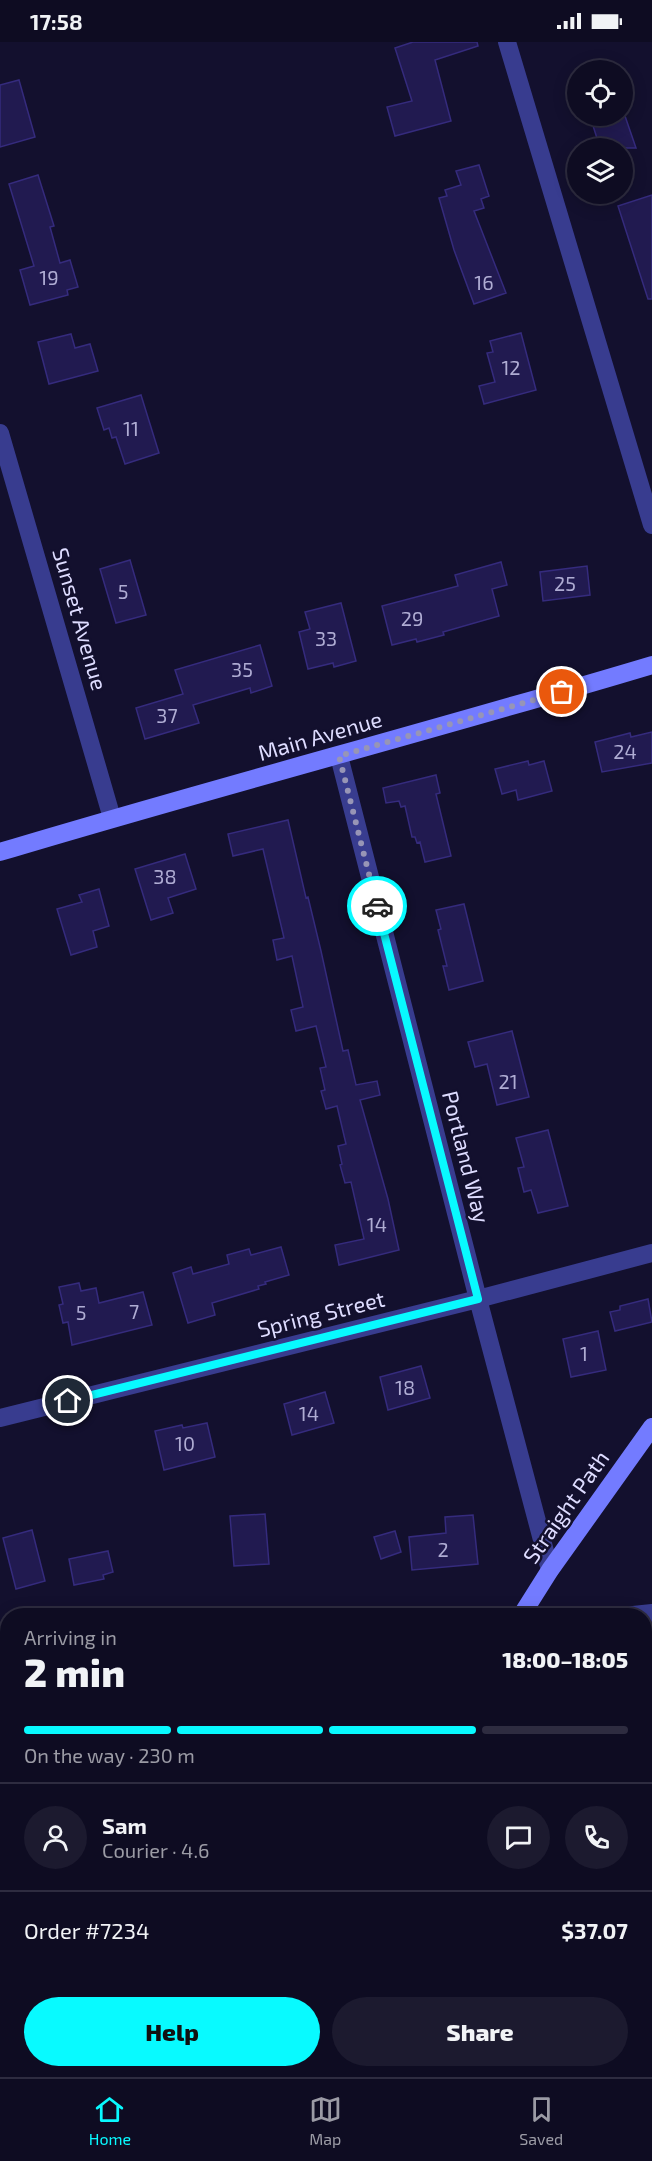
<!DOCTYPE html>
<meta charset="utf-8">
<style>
body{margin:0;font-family:"Exo 2",sans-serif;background:#1c1a2f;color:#f1f3f6;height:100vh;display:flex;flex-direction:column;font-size:22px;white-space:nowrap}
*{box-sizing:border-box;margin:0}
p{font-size:20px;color:#9b9ba5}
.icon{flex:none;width:33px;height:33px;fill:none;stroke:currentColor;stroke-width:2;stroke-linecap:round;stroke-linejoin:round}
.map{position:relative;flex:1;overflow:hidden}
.details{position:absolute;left:0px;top:1566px;width:652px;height:470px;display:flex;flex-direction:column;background:#0e0c22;border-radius:24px 24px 0 0;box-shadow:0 3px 15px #0003,0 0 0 2px #2e2c40}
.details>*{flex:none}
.tools{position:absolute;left:567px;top:18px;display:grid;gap:12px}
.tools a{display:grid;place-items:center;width:66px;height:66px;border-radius:50%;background:#0e0c22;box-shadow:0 3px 15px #0003,0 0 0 2px #2e2c40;font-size:30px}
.pin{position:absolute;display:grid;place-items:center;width:51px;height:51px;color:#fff;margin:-26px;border:3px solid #fff;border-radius:50%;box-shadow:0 2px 6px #0007}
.courier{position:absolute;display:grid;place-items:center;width:60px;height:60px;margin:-30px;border:4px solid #08faff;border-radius:50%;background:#fff;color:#222;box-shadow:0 2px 8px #0007}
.overview em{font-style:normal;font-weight:800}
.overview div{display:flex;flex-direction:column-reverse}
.overview{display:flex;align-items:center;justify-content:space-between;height:102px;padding:0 24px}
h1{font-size:39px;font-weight:800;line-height:45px}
.bar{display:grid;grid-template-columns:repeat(4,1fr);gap:9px 6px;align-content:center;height:72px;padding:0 24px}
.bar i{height:8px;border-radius:4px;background:#2e2c40}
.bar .selected{background:#08faff}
.bar p{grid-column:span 4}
.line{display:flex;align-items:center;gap:15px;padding:0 24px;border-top:2px solid #2e2c40}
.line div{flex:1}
.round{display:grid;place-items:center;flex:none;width:63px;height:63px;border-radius:32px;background:#1c1a2f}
.primary-button{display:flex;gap:12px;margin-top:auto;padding:12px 24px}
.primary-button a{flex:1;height:69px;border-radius:36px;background:#08faff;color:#111;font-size:24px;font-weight:800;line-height:69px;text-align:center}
.primary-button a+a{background:#1c1a2f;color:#f1f3f6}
.status{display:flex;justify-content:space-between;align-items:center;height:42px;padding:0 30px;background:#0e0c22;direction:ltr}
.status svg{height:16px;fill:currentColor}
.tabs{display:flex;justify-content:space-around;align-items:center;height:84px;border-top:2px solid #2e2c40;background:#0e0c22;font-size:16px;color:#9b9ba5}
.tabs a{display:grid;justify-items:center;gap:3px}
.tabs .selected{color:#08faff}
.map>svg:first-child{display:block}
</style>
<div class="status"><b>17:58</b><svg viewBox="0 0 49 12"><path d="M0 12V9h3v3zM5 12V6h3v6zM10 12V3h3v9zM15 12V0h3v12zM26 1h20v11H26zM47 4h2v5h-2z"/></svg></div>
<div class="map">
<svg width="652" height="2035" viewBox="0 0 652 2035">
<rect width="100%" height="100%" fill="#13102e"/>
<path fill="#211a50" stroke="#352b7d" stroke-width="1.5" d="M 413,0 L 477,0 L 478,4 L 435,18 L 451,79 L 395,94 L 387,65 L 412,59 L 395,6 Z
M 19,38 L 35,95 L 0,105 L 0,43 Z
M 590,74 L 625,74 L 636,106 L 600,106 Z
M 479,123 L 489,154 L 481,157 L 484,166 L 474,169 L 506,251 L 474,262 L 454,208 L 439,156 L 447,154 L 445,148 L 461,143 L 456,129 Z
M 38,133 L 54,184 L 50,185 L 60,221 L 70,218 L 78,245 L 67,248 L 68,253 L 30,263 L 20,228 L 34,224 L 9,142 Z
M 652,153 L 652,257 L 648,257 L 618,164 Z
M 521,291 L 536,348 L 484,362 L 479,344 L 495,340 L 487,311 L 493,310 L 490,299 Z
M 71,292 L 75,306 L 90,302 L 98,329 L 49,342 L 38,300 Z
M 141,353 L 159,411 L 125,422 L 116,395 L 112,396 L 109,386 L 104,388 L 97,366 Z
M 130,518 L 146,573 L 116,581 L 100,527 Z
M 501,520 L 507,543 L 492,547 L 499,574 L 443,590 L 444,593 L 417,600 L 416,597 L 392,603 L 382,564 L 458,544 L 455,533 Z
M 587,524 L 590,553 L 543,559 L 540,530 Z
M 341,561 L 356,619 L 334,625 L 333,621 L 308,627 L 299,590 L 310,587 L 305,570 Z
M 260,603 L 272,644 L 251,651 L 250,646 L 193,663 L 199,681 L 145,697 L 136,666 L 183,652 L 175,628 Z
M 652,690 L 652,721 L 602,730 L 595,700 L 630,691 L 631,695 Z
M 528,719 L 529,723 L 544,719 L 552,749 L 518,758 L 516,748 L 502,752 L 495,727 Z
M 436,733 L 440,751 L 436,752 L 451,814 L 425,820 L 420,800 L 417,801 L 415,795 L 412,795 L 405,764 L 401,765 L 399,759 L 386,761 L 383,746 Z
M 288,778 L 306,856 L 308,855 L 321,909 L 343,1009 L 348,1008 L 356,1043 L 377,1039 L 380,1053 L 360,1058 L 388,1157 L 399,1208 L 339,1223 L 335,1203 L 364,1197 L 351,1140 L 345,1141 L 340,1123 L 342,1122 L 338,1104 L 346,1102 L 337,1064 L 326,1067 L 321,1049 L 325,1048 L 320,1026 L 326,1025 L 316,984 L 296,989 L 291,968 L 303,965 L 292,914 L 277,918 L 273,898 L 284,896 L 263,807 L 233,814 L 228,792 Z
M 185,812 L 196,847 L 168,856 L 173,871 L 151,878 L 135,827 Z
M 99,847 L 109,884 L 93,889 L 97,905 L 71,913 L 57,867 L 82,860 L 79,853 Z
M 464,862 L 483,939 L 449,948 L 443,924 L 447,924 L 438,888 L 441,887 L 436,868 Z
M 512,989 L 529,1055 L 497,1063 L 487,1022 L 475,1025 L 468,1000 Z
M 548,1088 L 568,1164 L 538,1171 L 531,1148 L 524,1150 L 518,1126 L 524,1125 L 516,1096 Z
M 281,1205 L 289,1233 L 265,1240 L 266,1242 L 258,1244 L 259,1247 L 212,1261 L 215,1273 L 188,1281 L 173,1231 L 191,1225 L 193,1232 L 229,1222 L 227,1213 L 249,1207 L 251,1213 Z
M 79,1241 L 81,1249 L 96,1246 L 99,1261 L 143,1250 L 152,1283 L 72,1303 L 68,1280 L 63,1281 L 59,1263 L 63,1262 L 59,1245 Z
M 648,1257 L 652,1280 L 615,1289 L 610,1270 L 620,1268 L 620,1264 Z
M 598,1289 L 606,1328 L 571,1335 L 563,1297 Z
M 421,1324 L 430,1356 L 388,1368 L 380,1335 Z
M 325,1350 L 334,1381 L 292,1393 L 284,1362 Z
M 207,1381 L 215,1415 L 164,1428 L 155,1389 L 182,1383 L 183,1386 Z
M 265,1472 L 269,1522 L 234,1524 L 230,1474 Z
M 473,1473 L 478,1522 L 412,1528 L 409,1495 L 446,1491 L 445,1475 Z
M 32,1488 L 45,1539 L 16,1547 L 3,1496 Z
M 395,1489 L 401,1510 L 381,1517 L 374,1495 Z
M 108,1509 L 113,1530 L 103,1533 L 104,1537 L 74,1543 L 69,1517 Z"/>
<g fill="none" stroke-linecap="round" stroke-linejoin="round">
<path stroke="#383c8f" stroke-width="18" d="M 507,0 L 652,483
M 0,391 L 112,776
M 339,714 L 478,1257 L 550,1528
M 0,1376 L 478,1257 L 652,1211
M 645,1572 L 652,1656
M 624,1574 L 652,1571
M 0,1623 L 8,1623
M 137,2028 L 138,2035
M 405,2028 L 406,2035"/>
<path stroke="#737bff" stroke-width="18" d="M 0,810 C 216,745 435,688 652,623
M 521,1574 L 550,1528 L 652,1385
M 210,2035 L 214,2028"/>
</g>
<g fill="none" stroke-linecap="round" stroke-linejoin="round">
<path stroke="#9795b6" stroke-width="6" stroke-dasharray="0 10.8" d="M 377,864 L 339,714 L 562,650"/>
<path stroke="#08faff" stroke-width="8" d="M 68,1359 L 478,1257 L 377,864"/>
</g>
<g text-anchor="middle" stroke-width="5" stroke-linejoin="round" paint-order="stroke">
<g font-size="20" fill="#afacd3">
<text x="49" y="243">19</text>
<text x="484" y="248">16</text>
<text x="511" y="333">12</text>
<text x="131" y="394">11</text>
<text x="565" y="549">25</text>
<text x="123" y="557">5</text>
<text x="412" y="584">29</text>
<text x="326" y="604">33</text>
<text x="242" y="635">35</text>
<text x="167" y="681">37</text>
<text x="625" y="717">24</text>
<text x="165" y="842">38</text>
<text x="508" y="1047">21</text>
<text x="377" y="1190">14</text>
<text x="134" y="1277">7</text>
<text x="81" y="1278">5</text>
<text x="584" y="1319">1</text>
<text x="405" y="1353">18</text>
<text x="309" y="1379">14</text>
<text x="185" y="1409">10</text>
<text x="443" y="1515">2</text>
</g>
<g font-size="22" fill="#dedcff" stroke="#13102e">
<text transform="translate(80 577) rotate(74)" y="8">Sunset Avenue</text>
<text transform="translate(320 694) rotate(-16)" y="8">Main Avenue</text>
<text transform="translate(466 1115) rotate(76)" y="8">Portland Way</text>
<text transform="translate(321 1272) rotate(-14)" y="8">Spring Street</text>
<text transform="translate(566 1465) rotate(-55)" y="8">Straight Path</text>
</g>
</g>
</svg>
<div class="tools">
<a><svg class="icon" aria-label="locate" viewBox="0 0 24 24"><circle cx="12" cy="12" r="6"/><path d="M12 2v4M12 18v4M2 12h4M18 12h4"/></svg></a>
<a><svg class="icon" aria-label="layers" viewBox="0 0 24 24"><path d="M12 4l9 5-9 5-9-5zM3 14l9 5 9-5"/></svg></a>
</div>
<div class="pin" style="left:562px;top:650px;background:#ea580c"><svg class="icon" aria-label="bag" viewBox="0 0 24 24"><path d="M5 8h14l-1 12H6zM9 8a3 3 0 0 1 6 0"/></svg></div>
<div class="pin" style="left:68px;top:1359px;background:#1f2937"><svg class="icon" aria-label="home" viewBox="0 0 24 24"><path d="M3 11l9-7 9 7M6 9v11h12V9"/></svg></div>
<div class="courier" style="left:377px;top:864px"><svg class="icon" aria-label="car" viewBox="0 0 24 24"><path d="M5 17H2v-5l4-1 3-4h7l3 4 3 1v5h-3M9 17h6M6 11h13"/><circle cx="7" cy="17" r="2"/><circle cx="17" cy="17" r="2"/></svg></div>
<section class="details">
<div class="overview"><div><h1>2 min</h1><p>Arriving in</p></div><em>18:00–18:05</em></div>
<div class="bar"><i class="selected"></i><i class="selected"></i><i class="selected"></i><i></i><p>On the way · 230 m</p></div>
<div class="line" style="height:108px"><a class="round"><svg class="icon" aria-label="person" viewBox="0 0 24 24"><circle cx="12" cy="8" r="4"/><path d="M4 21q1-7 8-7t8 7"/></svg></a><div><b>Sam</b><p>Courier · 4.6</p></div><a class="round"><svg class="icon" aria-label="chat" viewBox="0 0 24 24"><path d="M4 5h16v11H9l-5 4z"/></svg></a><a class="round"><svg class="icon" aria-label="phone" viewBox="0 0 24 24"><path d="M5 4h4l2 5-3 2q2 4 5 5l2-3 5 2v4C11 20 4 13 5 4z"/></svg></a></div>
<div class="line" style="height:78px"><div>Order #7234</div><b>$37.07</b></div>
<div class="primary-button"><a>Help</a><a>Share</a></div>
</section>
</div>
<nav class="tabs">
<a class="selected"><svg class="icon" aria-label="home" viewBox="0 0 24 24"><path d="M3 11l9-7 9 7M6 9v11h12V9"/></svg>Home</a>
<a><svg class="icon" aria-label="map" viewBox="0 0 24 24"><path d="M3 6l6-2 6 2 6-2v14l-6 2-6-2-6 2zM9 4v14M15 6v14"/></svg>Map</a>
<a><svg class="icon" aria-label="saved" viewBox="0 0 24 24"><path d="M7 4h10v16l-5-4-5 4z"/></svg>Saved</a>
</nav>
